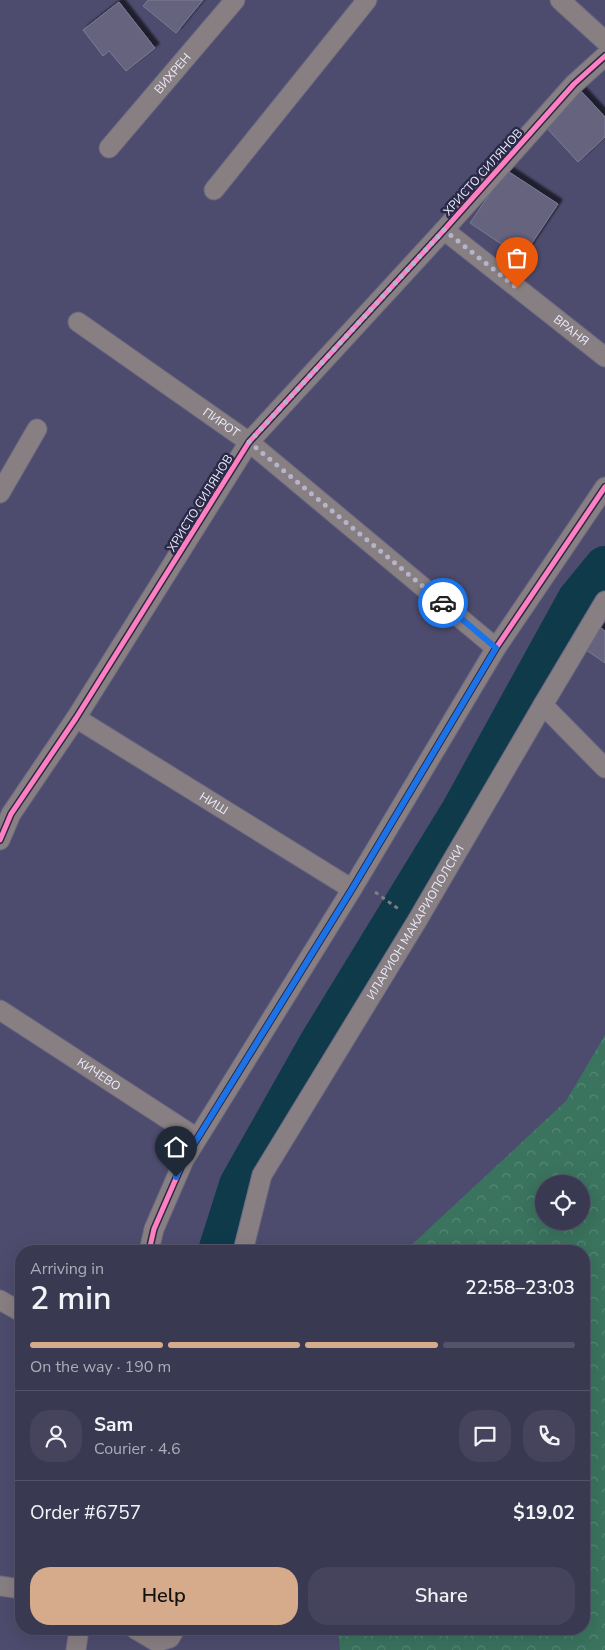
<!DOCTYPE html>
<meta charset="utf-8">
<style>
body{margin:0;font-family:"Nunito Sans",sans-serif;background:#45445c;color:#f1f3f6;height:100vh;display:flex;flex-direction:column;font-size:19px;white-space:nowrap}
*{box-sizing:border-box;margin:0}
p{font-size:16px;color:#abacb8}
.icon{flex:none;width:28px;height:28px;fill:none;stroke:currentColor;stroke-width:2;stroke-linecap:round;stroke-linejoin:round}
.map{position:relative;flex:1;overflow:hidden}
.details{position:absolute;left:15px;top:1245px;width:575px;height:390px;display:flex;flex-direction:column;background:#3a3952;border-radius:20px;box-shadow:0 5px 20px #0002,0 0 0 1px #545369}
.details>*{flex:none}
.controls{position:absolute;left:535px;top:1175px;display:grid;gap:10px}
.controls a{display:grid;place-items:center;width:55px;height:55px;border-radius:50%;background:#3a3952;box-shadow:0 5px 20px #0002,0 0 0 1px #545369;font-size:25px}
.pin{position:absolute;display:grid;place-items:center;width:42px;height:42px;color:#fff;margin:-51px -21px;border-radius:50% 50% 50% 0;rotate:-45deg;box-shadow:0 0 5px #0007}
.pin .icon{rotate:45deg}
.courier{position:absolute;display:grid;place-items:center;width:50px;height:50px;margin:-25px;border:4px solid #1a73e8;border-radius:50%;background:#fff;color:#222;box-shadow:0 1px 6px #0007}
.overview em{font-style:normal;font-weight:600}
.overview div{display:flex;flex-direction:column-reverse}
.overview{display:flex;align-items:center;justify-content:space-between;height:85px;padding:0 15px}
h1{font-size:32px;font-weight:600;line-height:38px}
.bar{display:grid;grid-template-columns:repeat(4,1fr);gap:8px 5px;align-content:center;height:60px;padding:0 15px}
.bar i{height:6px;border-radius:4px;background:#545369}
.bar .on{background:#d6ab8b}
.bar p{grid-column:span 4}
.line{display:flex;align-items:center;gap:12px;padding:0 15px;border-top:1px solid #545369}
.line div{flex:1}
.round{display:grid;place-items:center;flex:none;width:52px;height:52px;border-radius:20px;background:#45445c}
.button{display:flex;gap:10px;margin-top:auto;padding:10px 15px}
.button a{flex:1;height:58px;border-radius:20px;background:#d6ab8b;color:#111;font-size:20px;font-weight:600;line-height:58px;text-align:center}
.button a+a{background:#45445c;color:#f1f3f6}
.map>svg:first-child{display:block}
</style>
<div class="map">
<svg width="605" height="1650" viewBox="0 0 605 1650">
<defs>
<pattern id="forest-crowns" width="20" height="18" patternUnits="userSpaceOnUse" patternTransform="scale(1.25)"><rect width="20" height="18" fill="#3a735e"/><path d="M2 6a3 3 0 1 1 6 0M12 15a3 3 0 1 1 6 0" fill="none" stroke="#578776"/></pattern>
<filter id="shadow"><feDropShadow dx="4.5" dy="-4.5" stdDeviation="1" flood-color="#0009"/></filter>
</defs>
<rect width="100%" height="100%" fill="#4e4c6e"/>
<path fill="url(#forest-crowns)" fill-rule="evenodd" d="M 605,1035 L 605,1650 L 340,1650 L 338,1629 L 584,1629 L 584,1251 L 405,1251 L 566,1101 ZM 544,1184 L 581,1184 L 581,1221 L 544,1221 Z"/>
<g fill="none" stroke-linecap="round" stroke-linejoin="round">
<path stroke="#0e3a4a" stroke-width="42" d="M 219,1251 L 240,1185 L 319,1045 L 462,811 L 578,600 L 605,567"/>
</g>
<path fill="#65647e" stroke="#7b7a97" filter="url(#shadow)" d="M 148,0 L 203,0 L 176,33 L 143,6 Z
M 119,2 L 155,48 L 126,71 L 109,51 L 103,56 L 83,30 Z
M 581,91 L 605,117 L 605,137 L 578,162 L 544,125 Z
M 506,170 L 558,204 L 522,258 L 470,223 Z
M 594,623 L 605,631 L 605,663 L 579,645 Z"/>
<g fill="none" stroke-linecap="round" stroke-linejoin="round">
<defs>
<g id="minor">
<path d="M 560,0 L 605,41"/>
<path id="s1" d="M 109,148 L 235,0"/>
<path d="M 214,190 L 367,0"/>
<path id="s2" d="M 444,230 L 605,357"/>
<path id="s3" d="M 78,322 L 249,442 L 496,648"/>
<path d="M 0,493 L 37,429"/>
<path d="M 543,705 L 605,768"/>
<path id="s4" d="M 76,718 L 352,889"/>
<path d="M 0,840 L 11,814 L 76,718 L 249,442 L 444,230 L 574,84 L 605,56"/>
<path id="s5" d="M 0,1010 L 197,1138"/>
<path d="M 149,1251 L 154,1229 L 184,1160 L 352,889 L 496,648 L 605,487"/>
<path id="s6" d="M 243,1251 L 262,1175 L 417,921 L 543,705 L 605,601"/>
<path d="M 0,1300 L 21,1312"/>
<path d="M 0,1586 L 21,1589"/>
<path d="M 135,1629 L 157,1642 L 170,1638 L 175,1629"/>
<path d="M 76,1650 L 79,1629"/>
</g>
</defs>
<use href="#minor" stroke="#6a6882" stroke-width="21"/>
<path stroke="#837c83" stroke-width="3" stroke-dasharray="4 4" stroke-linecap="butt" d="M 375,892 L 400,910"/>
<use href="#minor" stroke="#887f82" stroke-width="19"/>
<defs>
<path id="cycleway" d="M 0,840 L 11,814 L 76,718 L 249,442 L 444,230 L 574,84 L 605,56
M 149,1251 L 154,1229 L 184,1160 L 352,889 L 496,648 L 605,487"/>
</defs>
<use href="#cycleway" stroke="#2a2947" stroke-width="8"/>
<use href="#cycleway" stroke="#ff80c0" stroke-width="5"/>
</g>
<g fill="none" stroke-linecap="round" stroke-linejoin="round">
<path stroke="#b4b4ca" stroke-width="5" stroke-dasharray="0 9" d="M 443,603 L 249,442 L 444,230 L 517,288"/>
<path stroke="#1a73e8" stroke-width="6" d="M 176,1177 L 184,1160 L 352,889 L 496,648 L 443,603"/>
</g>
<g text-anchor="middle" stroke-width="5" stroke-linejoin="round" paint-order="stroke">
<g font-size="12" fill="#ebecfc" stroke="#2a2947">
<text dy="4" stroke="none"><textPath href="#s1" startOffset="98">ВИХРЕН</textPath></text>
<text transform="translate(483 172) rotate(-48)" y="4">ХРИСТО СИЛЯНОВ</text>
<text dy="4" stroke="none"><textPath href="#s2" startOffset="162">ВРАНЯ</textPath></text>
<text dy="4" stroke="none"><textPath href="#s3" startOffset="175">ПИРОТ</textPath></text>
<text transform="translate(200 503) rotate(-58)" y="4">ХРИСТО СИЛЯНОВ</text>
<text dy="4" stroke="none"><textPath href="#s4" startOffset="162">НИШ</textPath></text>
<text dy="4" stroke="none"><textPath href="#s6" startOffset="374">ИЛАРИОН МАКАРИОПОЛСКИ</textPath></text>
<text dy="4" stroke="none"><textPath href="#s5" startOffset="118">КИЧЕВО</textPath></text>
</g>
</g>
</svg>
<div class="controls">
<a><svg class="icon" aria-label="locate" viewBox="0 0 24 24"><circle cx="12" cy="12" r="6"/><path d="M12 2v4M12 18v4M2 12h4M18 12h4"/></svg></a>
</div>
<div class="pin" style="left:517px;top:288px;background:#ea580c"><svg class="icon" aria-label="bag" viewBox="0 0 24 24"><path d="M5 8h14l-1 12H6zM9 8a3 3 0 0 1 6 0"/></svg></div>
<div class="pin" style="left:176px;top:1177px;background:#1f2937"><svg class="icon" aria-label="home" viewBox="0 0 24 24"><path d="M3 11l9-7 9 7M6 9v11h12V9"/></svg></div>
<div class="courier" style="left:443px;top:603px"><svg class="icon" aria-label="car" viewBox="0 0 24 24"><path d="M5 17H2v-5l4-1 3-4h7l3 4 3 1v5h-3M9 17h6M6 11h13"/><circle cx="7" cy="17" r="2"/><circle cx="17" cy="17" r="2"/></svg></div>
<section class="details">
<div class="overview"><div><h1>2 min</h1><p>Arriving in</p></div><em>22:58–23:03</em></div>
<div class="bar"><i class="on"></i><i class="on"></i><i class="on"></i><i></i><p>On the way · 190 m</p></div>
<div class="line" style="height:90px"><a class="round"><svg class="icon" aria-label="person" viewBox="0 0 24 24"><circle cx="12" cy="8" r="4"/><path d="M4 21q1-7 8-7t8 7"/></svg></a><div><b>Sam</b><p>Courier · 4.6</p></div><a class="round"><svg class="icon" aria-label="chat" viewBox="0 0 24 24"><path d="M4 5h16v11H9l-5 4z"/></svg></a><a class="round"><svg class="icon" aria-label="phone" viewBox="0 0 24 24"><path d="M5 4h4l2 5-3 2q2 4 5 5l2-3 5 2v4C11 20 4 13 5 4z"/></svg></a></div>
<div class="line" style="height:65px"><div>Order #6757</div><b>$19.02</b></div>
<div class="button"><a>Help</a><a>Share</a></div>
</section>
</div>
